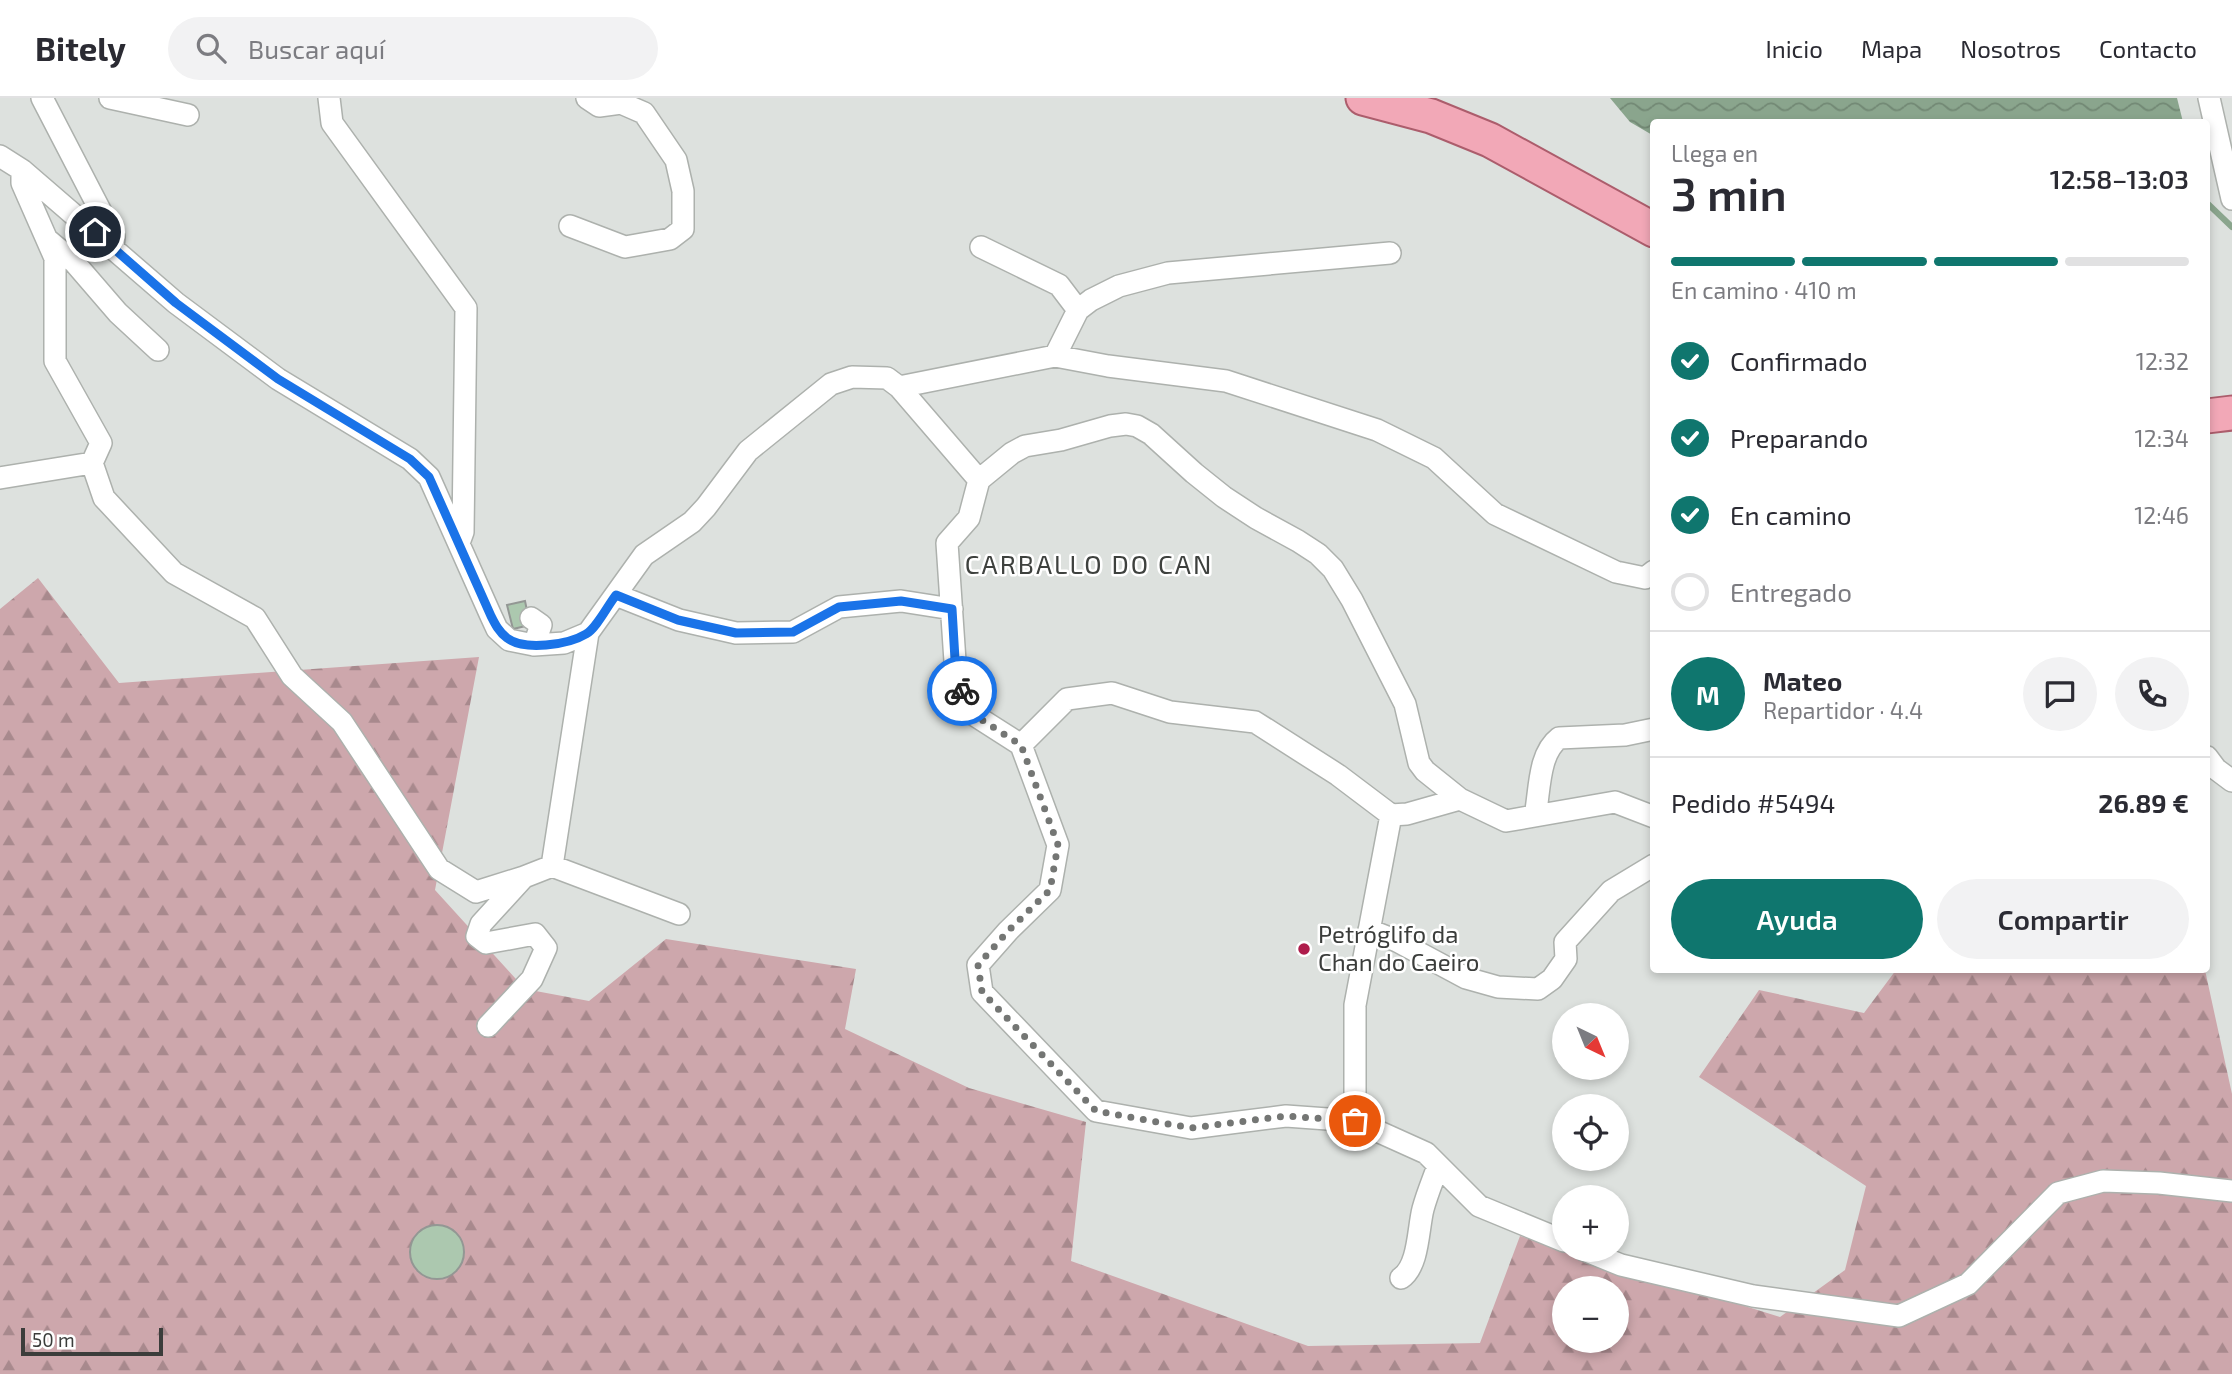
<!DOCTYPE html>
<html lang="es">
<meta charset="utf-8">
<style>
body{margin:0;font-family:"Exo 2",sans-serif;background:#f2f2f3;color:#2b2b33;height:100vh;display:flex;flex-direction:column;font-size:26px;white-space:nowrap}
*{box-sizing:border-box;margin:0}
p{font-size:23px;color:#7c7c81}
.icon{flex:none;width:38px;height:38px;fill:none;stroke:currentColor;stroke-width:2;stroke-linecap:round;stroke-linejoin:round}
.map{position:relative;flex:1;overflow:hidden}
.side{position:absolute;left:1650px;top:21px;width:560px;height:854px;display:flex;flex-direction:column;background:#fff;border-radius:7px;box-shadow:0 4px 10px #0003}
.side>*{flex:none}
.needle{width:46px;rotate:137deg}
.controls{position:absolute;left:1552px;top:905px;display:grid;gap:14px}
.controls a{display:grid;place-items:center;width:77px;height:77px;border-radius:50%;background:#fff;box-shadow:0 4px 10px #0003;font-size:35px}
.scale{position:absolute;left:21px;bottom:18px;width:142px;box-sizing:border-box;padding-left:7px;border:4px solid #3b3d3b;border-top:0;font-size:19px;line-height:24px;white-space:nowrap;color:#3b3d3b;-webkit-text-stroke:5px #fff;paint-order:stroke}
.pin{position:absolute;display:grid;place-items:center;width:60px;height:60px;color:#fff;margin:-30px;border:4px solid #fff;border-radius:50%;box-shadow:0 2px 7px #0007}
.courier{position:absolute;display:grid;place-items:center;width:70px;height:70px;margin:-35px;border:5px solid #1a73e8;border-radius:50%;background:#fff;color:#222;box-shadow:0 2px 9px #0007}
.headline em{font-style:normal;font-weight:600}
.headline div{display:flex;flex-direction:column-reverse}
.headline{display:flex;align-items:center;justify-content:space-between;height:119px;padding:0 21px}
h1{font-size:46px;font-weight:600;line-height:52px}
.bar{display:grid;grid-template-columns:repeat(4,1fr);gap:10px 7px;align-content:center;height:84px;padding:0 21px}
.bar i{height:9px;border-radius:5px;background:#e1e1e2}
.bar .selected{background:#0f766e}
.bar p{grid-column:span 4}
.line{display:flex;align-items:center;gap:18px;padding:0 21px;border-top:2px solid #e1e1e2}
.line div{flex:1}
.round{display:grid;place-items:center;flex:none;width:74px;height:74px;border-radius:37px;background:#f2f2f3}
ol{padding:0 21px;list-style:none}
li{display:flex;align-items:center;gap:21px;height:77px}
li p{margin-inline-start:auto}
li .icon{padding:7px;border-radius:50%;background:#0f766e;color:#fff;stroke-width:4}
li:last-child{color:#7c7c81}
li i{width:38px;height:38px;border:4px solid #e1e1e2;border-radius:50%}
.primary-button{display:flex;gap:14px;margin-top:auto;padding:14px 21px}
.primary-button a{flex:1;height:80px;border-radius:42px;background:#0f766e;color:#fff;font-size:28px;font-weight:600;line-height:80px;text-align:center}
.primary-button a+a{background:#f2f2f3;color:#2b2b33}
header{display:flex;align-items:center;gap:42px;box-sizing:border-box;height:98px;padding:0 35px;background:#fff;border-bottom:2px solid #e1e1e2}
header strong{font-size:33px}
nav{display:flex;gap:38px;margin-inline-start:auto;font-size:24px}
.search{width:490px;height:63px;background:#f2f2f3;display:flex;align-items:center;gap:18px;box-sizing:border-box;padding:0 24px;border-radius:38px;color:#7c7c81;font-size:26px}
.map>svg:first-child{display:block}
</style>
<header>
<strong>Bitely</strong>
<div class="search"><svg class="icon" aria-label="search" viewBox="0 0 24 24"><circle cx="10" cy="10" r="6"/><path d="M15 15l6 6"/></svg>Buscar aquí</div>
<nav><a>Inicio</a><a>Mapa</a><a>Nosotros</a><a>Contacto</a></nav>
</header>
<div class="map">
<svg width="2232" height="1276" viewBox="0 0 2232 1276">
<defs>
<pattern id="forest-firs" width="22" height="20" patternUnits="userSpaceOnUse" patternTransform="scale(1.75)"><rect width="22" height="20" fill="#cda7ac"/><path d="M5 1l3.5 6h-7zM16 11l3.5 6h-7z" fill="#a8898d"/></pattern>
<pattern id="water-waves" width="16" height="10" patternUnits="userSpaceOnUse" patternTransform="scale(1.75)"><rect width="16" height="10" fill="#8aa58d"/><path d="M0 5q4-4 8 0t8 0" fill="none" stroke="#728874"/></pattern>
</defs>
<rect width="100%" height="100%" fill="#dde1de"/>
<path fill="url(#forest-firs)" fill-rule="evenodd" d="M 38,480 L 119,585 L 479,559 L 435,792 L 525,891 L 589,903 L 666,841 L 856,871 L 845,931 L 969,990 L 1086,1024 L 1071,1163 L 1308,1248 L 1480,1245 L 1520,1138 L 1780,1219 L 1845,1172 L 1866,1088 L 1699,979 L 1759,892 L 1864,915 L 1896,872 L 2205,872 L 2232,996 L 2232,1276 L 0,1276 L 0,511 ZM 1564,1190 L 1617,1190 L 1617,1242 L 1564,1242 Z"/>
<path fill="url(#water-waves)" d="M 1610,0 L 2177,0 L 2183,24 L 1654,24 L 1654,38 L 1630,24 Z"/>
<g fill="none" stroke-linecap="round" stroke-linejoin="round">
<path stroke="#8aa58d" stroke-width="6" d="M 2207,105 L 2232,129"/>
</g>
<path fill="#acc8af" stroke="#939794" stroke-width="2" d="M 525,503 L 530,527 L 513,531 L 507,507 Z
M410 1154a27 27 0 1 1 54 0a27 27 0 1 1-54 0Z"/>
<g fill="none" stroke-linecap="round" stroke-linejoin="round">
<defs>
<path id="minor" d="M 42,0 L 114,139 L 113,150
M 110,0 L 188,17
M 329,0 L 332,25 L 466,210 L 463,434 L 459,445
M 2209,0 L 2232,101
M 0,58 L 22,72 L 176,205 L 278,281 L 410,361 L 429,379 L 491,518 L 497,531 L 509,542 L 534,547 L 564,545 L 588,535 L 644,457 L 692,424 L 706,409 L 748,353 L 831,286 L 852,279 L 887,280 L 899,289 L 1055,258 L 1108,268 L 1226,283 L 1377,332 L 1434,360 L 1495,416 L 1616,474 L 1645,480 L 1654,473
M 570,128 L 625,149 L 670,141 L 683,131 L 683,93 L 676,62 L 644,15 L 621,5 L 599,8 L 587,0
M 49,143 L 74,164 L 118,215 L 158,252
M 981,149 L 1059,187 L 1078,212
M 1055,258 L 1078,212 L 1091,202 L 1119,188 L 1168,175 L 1390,155
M 899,289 L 979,382 L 969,420 L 947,445 L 956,578 L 971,615 L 1021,647
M 92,365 L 104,400 L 174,475 L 255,520 L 292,578 L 342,624 L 439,771 L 476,794 L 524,779
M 0,380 L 92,365 L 101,345 L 55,263 L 55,160 L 22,85 L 22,72
M 979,382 L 1012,355 L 1025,348 L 1061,342 L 1110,328 L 1126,326 L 1137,328 L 1151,336 L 1194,375 L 1224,399 L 1256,420 L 1298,443 L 1318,456 L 1333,471 L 1352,502 L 1405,606 L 1419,665 L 1425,673 L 1460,701
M 616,497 L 679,522 L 736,535 L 793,534 L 839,509 L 901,503 L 952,511
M 531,520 L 541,527 L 534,547
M 2207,659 L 2216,671 L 2232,683
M 1535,718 C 1540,693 1538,656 1559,640 L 1625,637 L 1654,631
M 552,768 L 679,816
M 1369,832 L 1397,843 L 1466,880 L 1498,889 L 1538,891 L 1552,881 L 1566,861 L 1565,844 L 1611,793 L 1654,767
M 488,928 L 532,881 L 546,850 L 535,836 L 486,845 L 477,838 L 481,826 L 524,779 L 552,768 L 588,535
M 1355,1023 L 1355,907 L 1391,717
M 1564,1143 L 1479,1108 L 1426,1055 L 1355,1023 L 1286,1018 L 1191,1030 L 1096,1013 L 982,894 L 978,867 L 1008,833 L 1050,792 L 1058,747 L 1021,647 L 1067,601 L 1112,595 L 1170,614 L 1255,624 L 1338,677 L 1391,717 L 1407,716 L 1460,701 L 1506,723 L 1615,704 L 1654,719
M 1584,1152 L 1621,1167 L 1753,1198 L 1899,1218 L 1968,1186 L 2058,1095 L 2103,1083 L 2159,1085 L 2232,1093
M 1401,1180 C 1419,1168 1418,1130 1423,1111 C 1427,1096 1433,1082 1438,1068"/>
<path id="primary" d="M 1363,0 L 1431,18 L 1490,42 L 1654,132
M 2207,318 L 2232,315"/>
</defs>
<use href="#minor" stroke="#adb1ad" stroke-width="24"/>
<use href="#primary" stroke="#ac5d6c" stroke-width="37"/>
<use href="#minor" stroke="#fff" stroke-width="21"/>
<use href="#primary" stroke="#f2a8b7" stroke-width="33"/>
</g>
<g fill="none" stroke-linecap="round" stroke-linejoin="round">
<path stroke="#747674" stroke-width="7" stroke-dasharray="0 12.6" d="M 962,593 L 971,615 L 1021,647 L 1058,747 L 1050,792 L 1008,833 L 978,867 L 982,894 L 1096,1013 L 1191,1030 L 1286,1018 L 1355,1023"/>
<path stroke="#1a73e8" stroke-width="9" d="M 95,134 L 176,205 L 278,281 L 410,361 L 429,379 L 491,518 C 495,526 499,534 507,540 C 524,553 568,547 586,536 C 596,531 608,507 616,497 L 678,522 L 736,535 L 793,534 L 839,509 L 901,503 L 952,511 L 956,578 L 962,593"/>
</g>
<circle fill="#ae1c4b" stroke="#fff" stroke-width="2.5" cx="1304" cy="851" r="7"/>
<g text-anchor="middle" stroke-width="5" stroke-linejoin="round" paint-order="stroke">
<g font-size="24" fill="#3b3d3b" stroke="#fff" text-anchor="start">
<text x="1318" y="845">Petróglifo da<tspan x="1318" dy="28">Chan do Caeiro</tspan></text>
</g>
<g font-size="26" letter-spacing="2" fill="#3e413e" stroke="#fff">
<text x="1089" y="476">CARBALLO DO CAN</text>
</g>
</g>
</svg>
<div class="controls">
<a><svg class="needle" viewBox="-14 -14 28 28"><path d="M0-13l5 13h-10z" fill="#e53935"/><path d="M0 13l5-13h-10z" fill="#7c7c81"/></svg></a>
<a><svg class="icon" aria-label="locate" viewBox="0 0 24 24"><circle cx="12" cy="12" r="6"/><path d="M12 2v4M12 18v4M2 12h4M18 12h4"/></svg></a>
<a>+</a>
<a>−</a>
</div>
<div class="scale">50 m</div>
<div class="pin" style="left:1355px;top:1023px;background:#ea580c"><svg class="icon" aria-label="bag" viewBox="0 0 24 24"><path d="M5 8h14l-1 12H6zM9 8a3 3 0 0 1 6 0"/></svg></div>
<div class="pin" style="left:95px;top:134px;background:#1f2937"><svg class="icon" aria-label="home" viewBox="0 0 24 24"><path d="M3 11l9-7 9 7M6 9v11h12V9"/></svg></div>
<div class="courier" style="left:962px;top:593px"><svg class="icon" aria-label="bike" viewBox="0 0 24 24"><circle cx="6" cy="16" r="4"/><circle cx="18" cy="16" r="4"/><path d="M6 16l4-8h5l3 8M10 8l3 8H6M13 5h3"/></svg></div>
<section class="side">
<div class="headline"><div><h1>3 min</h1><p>Llega en</p></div><em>12:58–13:03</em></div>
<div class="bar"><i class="selected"></i><i class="selected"></i><i class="selected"></i><i></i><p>En camino · 410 m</p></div>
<ol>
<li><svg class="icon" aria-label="check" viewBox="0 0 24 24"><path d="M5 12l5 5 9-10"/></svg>Confirmado<p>12:32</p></li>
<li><svg class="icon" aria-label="check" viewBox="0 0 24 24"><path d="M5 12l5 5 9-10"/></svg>Preparando<p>12:34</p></li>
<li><svg class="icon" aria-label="check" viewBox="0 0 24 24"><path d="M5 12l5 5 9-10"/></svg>En camino<p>12:46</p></li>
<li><i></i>Entregado</li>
</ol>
<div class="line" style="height:126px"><b class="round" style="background:#0f766e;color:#fff">M</b><div><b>Mateo</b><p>Repartidor · 4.4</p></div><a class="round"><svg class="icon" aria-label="chat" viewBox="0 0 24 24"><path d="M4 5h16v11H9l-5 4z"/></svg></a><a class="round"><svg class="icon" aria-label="phone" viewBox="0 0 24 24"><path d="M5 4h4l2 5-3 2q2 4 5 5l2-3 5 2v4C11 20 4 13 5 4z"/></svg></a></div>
<div class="line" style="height:91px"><div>Pedido #5494</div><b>26.89 €</b></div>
<div class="primary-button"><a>Ayuda</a><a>Compartir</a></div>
</section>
</div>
